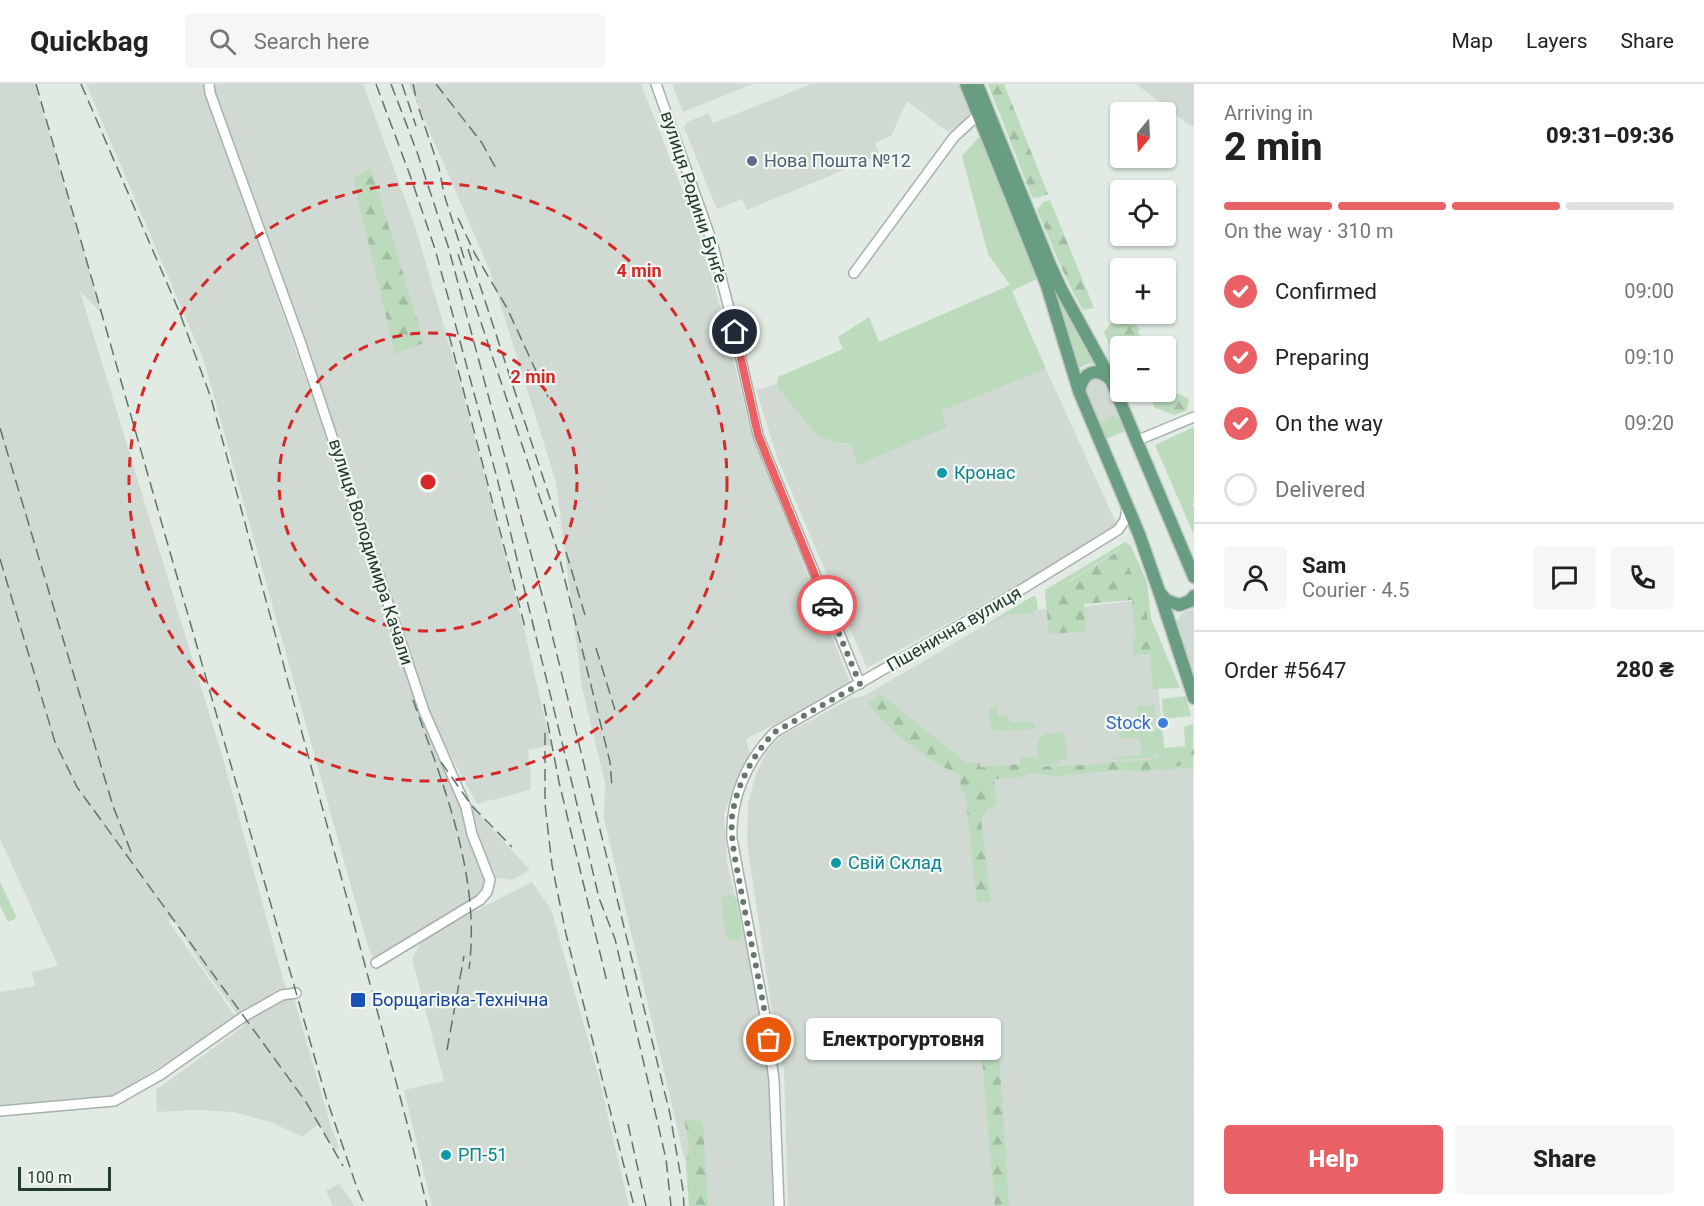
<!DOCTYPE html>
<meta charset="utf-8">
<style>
body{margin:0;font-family:Roboto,sans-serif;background:#f6f6f6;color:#222;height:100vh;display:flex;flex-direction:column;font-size:22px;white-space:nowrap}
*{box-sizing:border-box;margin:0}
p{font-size:20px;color:#767676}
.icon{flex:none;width:33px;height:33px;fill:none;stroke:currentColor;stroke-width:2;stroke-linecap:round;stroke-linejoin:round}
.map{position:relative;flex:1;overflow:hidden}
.details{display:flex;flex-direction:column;background:#fff;width:510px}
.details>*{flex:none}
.needle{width:39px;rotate:198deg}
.tools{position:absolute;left:1110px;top:18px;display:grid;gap:12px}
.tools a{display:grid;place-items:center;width:66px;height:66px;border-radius:6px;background:#fff;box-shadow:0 2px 4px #0004;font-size:30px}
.scale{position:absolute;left:18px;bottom:15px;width:93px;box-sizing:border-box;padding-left:6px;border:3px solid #233a2e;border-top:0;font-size:16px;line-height:21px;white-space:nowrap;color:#233a2e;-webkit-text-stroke:4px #f2f8f3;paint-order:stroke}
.pin{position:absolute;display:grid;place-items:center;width:51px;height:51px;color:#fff;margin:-26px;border:3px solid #fff;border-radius:50%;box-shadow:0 2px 6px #0007}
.courier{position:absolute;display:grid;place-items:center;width:60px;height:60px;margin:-30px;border:4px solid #e96164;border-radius:50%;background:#fff;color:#222;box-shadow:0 2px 8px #0007}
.bubble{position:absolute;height:42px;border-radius:6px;background:#fff;box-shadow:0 2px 4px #0004;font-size:20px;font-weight:800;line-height:42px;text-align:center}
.overview em{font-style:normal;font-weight:800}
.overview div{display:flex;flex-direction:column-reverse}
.overview{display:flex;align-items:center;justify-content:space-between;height:102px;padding:0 30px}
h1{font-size:39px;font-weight:800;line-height:45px}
.bar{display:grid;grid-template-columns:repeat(4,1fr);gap:9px 6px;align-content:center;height:72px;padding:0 30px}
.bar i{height:8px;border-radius:4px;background:#e0e0e0}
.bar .selected{background:#e96164}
.bar p{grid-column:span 4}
.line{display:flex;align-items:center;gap:15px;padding:0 30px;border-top:2px solid #e0e0e0}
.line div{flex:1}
.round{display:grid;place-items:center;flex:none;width:63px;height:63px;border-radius:6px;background:#f6f6f6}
ol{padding:0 30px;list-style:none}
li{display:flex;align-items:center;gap:18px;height:66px}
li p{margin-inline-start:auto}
li .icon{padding:6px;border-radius:50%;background:#e96164;color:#fff;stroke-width:4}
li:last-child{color:#767676}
li i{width:33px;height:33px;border:3px solid #e0e0e0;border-radius:50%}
.action{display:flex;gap:12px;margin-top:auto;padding:12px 30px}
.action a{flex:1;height:69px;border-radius:6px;background:#e96164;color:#fff;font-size:24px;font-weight:800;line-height:69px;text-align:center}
.action a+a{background:#f6f6f6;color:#222}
header{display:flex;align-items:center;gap:36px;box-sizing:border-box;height:84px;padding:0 30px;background:#fff;border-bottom:2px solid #e0e0e0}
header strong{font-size:28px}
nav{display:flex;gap:33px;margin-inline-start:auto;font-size:21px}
.search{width:420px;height:54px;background:#f6f6f6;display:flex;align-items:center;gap:15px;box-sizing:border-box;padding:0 21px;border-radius:6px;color:#767676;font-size:22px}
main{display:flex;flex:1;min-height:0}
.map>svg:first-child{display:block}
</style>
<header>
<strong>Quickbag</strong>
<div class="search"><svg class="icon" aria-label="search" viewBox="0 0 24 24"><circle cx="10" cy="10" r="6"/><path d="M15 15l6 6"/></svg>Search here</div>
<nav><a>Map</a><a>Layers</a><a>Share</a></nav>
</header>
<main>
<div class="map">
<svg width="1194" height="1122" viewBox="0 0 1194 1122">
<defs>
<pattern id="forest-firs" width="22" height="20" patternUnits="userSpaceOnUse" patternTransform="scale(1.5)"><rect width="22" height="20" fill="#bbdbbc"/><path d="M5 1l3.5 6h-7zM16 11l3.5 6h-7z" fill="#a0bda2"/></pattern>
</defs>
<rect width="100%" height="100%" fill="#e1ebe4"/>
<path fill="#d0dad3" d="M 0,0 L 35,0 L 102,230 L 80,207 L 224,678 L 286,906 L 294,914 L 332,1046 L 339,1062 L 335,1066 L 319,1040 L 302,1053 L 271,1038 L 234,1028 L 196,1026 L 157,1028 L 156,1006 L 245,941 L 198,876 L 173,834 L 169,838 L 237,935 L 111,1013 L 0,1023 L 0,908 L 35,902 L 32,888 L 58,882 L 0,755 Z
M 86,0 L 205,0 L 206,9 L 422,628 L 452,701 L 530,786 L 512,796 L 491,793 L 480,813 L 374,876 L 367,859 L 204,277 Z
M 214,0 L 363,0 L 416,145 L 462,305 L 525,549 L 551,661 L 528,666 L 531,689 L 530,706 L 477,720 L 426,627 L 305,256 L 215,8 Z
M 409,0 L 641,0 L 700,151 L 726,244 L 750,345 L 851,601 L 746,655 L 750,670 L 734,701 L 724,731 L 727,778 L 751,880 L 769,991 L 773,1122 L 691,1122 L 690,1098 L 604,734 L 605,699 L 582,603 L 556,398 L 490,187 Z
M 672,0 L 753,0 L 683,28 Z
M 811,0 L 960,0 L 972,32 L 948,48 L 907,17 L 891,52 L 875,59 L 880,71 L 747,126 L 742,115 L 718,125 L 715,121 L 684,43 L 687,38 L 709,29 L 713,39 Z
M 1136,0 L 1194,0 L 1194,42 L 1188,40 Z
M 827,285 L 855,361 L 1046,285 L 1117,441 L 1017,501 L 867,584 L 778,376 L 756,306 Z
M 1097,293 L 1104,297 L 1125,347 L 1104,356 L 1083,307 L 1087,296 Z
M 1130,517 L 1150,530 L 1167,685 L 1193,684 L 1194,1122 L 788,1122 L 784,985 L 778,968 L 747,759 L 748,720 L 756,690 L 767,668 L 780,653 L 850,615 L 866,611 L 978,545 L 1008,531 L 1032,529 L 1033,526 L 1046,525 L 1047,527 Z
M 1194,525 L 1194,605 L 1175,540 L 1183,528 Z
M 532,798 L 551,825 L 599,994 L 629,1122 L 432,1122 L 404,1006 L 444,997 L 412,875 L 423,854 Z
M 339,1100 L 355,1122 L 333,1122 L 326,1107 Z"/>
<path fill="#bbdbbc" d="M 981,51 L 1038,190 L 1037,195 L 1012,207 L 1046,285 L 941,327 L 947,343 L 857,381 L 851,360 L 836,358 L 818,352 L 777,303 L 778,293 L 843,265 L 838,253 L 869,233 L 879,258 L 1010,201 L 988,170 L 962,72 Z
M 1056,209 L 1057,209 L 1095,279 L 1087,280 L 1078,285 Z
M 1113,332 L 1119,334 L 1125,347 L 1104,356 L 1099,342 L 1101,338 Z
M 1194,343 L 1194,418 L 1192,421 L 1194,422 L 1194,447 L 1193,449 L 1155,361 Z
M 1125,458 L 1131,462 L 1147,498 L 1151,534 L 1180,604 L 1153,605 L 1147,529 L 1119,466 L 1069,497 L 1067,496 L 1045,509 L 1045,506 Z
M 1033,512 L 1036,513 L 1038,526 L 1033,526 L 1033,529 L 1008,531 L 978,545 Z
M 1186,612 L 1191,632 L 1163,635 L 1162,615 Z
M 1154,621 L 1155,633 L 1150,633 L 1150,636 L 1143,636 L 1139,634 L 1137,622 Z
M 997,622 L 998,632 L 1008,631 L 1008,635 L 1012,638 L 1033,638 L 1036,643 L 1033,645 L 996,647 L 991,643 L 989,626 L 991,623 Z
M 1193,640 L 1193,684 L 1159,686 L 1158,671 L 1154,671 L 1154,673 L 1113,676 L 1113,673 L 1141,671 L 1140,654 L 1119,654 L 1119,647 L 1123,644 L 1150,641 L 1151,648 L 1156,647 L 1156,642 L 1161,642 L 1164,664 L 1185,662 L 1184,643 Z
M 1064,648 L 1067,676 L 1060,676 L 1059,680 L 1023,683 L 1020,680 L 1020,674 L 1038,673 L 1038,658 L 1044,650 Z
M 0,798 L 17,834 L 8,838 L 0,821 Z
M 728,810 L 733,811 L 737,815 L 742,850 C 740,858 731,859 726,852 L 721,817 L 723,812 Z"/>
<path fill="url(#forest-firs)" d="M 988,0 L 1004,0 L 1048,110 L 1038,114 L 1032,113 Z
M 371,84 L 424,259 L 395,270 L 353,94 Z
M 1050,116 L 1094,224 L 1083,226 C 1064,194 1052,160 1037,126 L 1043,118 Z
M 1120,228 L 1139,230 L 1132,238 L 1140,245 L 1138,248 L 1140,251 L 1147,255 L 1143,262 L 1120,262 L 1120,287 L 1104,248 Z
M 1166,307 L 1179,310 L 1189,315 L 1187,326 L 1175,331 L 1155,324 L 1150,311 L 1137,315 L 1134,308 Z
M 1120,466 L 1123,468 L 1147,529 L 1151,570 L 1133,571 L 1133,555 L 1136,554 L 1132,516 L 1084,520 L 1086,547 L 1049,550 L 1045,509 L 1067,496 L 1070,497 Z
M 880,610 L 967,679 L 980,679 L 980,683 L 1020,680 L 1023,683 L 1090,681 L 1110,678 L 1149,676 L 1163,671 L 1168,671 L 1173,667 L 1184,668 L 1191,663 L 1194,666 L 1194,672 L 1189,674 L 1188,678 L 1178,682 L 1161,683 L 1148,688 L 1123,686 L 1053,692 L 1032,689 L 1021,693 L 994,695 L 997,722 L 988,724 L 981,736 L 991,818 L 977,819 L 966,715 L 963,707 L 961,707 L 960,691 C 927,677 890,648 868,619 Z
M 997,939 L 1009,1122 L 995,1122 L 982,973 L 948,974 L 945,944 Z
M 684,1035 L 703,1037 L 708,1122 L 689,1122 L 686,1082 L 689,1061 Z"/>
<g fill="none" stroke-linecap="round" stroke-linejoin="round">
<defs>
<path id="minor" d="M 209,0 L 210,9 L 300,257 L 424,627 L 466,723 L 472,750 L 490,796 L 487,808 L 480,816 L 376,879
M 656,0 L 712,158 L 735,248 L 758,351 L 860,600
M 854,189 L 954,53 L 978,31
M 1136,357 L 1194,333
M 0,1027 L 114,1017 L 160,991 L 243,933 L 282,911 L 296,909
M 779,1122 L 774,996 L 766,937 L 732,755 C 730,715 747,676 775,648 L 1019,507 L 1118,446 L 1125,436 L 1127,424"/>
<path id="major" d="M 966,0 L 1047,202 L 1079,307 L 1139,450 L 1160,510 L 1194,614
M 977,0 L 1050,181 L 1061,205 L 1111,296 L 1194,493
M 1079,307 C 1083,289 1095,282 1110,295
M 1161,510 L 1166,516 L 1179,521 L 1190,517 L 1194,512"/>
</defs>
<use href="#minor" stroke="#a4b2aa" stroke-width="12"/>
<use href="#major" stroke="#c1c8c4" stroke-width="15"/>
<use href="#minor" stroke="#fff" stroke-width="9"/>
<use href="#major" stroke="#699d82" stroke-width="12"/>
<path stroke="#5d7669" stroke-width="1.5" stroke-dasharray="12 6" stroke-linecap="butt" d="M 36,0 L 326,1013 L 357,1104 L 365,1122
M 81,0 L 179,227 L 211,314 L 358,855 L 406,1035 L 427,1122
M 376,0 L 411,94 L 435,165 L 497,394 L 571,695 L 599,814 L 615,855 L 666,1075 L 671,1122
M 391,0 L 417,68 L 448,162 L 545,522 L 670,1030 L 683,1106 L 684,1122
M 402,0 L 416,42
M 413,0 L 417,18
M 436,0 L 482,59 L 498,88
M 419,25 L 439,84 L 444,110 L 465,177
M 458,134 L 475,170 L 507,224 L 548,313
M 468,165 L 558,439
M 458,170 L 558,468 L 610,678 L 612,703
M 449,251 L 526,547
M 0,344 L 113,722 L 131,768
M 566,468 L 585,531
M 0,475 L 55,658 L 77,703 L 306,1018 L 343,1082
M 596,564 L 615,626
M 413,616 C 444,702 481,793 469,885
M 544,620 L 559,698 L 607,898
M 545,649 L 545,720 L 552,781 L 566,850 L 634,1122
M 441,678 L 472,722 L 512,763
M 447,966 L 464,872
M 628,1040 L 646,1122"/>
</g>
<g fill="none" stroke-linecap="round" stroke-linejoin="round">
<path stroke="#66786e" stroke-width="6" stroke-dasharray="0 10.8" d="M 769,956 C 762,906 750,856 741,806 C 737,783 730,757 732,733 C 736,702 753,670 775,648 L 860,600 L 827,521"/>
<path stroke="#e96164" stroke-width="8" d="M 735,248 L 758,351 L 827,521"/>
</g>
<g fill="none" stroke="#d62828" stroke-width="3" stroke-dasharray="10 8">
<circle cx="428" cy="398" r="149"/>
<circle cx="428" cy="398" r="299"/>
</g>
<circle fill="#5c6f8a" stroke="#f2f8f3" stroke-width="2" cx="752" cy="77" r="6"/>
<g fill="#0f9aa8" stroke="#f2f8f3" stroke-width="2">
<circle cx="942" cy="389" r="6"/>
<circle cx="836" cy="779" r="6"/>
<circle cx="446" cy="1071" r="6"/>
</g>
<circle fill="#3f7fe0" stroke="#f2f8f3" stroke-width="2" cx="1163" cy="639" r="6"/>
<rect fill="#1a4fb4" stroke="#f2f8f3" stroke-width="2" x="350" y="908" width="16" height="16" rx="3"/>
<g text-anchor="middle" stroke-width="4.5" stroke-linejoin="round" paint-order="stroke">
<g font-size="18" fill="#4e5e75" stroke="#f2f8f3" text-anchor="start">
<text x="764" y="83">Нова Пошта №12</text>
</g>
<g font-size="18" fill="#233a2e" stroke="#f2f8f3">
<text transform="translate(694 113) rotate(72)" y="6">вулиця Родини Бунґе</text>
<text transform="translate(371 468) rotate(72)" y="6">вулиця Володимира Качали</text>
<text transform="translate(954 545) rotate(-30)" y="6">Пшенична вулиця</text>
</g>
<g font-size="18" fill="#0d838f" stroke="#f2f8f3" text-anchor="start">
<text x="954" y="395">Кронас</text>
<text x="848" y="785">Свій Склад</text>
<text x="458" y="1077">РП-51</text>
</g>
<g font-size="18" fill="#366cbe" stroke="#f2f8f3" text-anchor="end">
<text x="1151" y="645">Stock</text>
</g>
<g font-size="18" fill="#164399" stroke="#f2f8f3" text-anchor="start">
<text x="372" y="922">Борщагівка-Технічна</text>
</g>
</g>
<circle cx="428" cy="398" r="9" fill="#d62828" stroke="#f2f8f3" stroke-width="3"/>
<g font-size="18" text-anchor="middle" font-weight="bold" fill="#d62828" stroke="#f2f8f3" stroke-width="4.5" stroke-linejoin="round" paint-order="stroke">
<text x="639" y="193">4 min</text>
<text x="533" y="299">2 min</text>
</g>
</svg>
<div class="tools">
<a><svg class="needle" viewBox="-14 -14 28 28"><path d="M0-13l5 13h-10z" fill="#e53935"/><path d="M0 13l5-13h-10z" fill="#767676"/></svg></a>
<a><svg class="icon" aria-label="locate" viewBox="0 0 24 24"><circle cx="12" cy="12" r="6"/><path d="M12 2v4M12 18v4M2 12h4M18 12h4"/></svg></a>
<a>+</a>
<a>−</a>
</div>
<div class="scale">100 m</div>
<div class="pin" style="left:769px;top:956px;background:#ea580c"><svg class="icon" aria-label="bag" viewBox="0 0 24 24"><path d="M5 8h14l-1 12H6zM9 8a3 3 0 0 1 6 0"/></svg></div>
<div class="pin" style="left:735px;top:248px;background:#1f2937"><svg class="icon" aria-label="home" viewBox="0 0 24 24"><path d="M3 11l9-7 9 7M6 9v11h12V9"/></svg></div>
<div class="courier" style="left:827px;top:521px"><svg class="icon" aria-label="car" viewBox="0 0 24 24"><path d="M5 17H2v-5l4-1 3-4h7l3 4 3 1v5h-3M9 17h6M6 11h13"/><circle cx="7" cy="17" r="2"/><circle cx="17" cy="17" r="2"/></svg></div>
<div class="bubble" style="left:806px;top:934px;width:195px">Електрогуртовня</div>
</div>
<section class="details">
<div class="overview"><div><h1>2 min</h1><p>Arriving in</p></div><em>09:31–09:36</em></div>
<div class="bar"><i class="selected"></i><i class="selected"></i><i class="selected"></i><i></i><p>On the way · 310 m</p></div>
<ol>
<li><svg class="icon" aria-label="check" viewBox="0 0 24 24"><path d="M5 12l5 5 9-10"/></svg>Confirmed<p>09:00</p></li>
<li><svg class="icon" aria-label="check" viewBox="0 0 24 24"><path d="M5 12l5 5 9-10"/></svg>Preparing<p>09:10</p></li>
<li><svg class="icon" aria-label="check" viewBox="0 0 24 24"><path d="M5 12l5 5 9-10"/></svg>On the way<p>09:20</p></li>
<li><i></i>Delivered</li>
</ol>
<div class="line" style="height:108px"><a class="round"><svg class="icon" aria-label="person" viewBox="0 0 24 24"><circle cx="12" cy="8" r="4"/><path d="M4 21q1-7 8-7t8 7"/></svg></a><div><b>Sam</b><p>Courier · 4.5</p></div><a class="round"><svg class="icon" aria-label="chat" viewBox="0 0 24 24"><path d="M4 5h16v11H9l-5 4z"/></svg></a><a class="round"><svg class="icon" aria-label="phone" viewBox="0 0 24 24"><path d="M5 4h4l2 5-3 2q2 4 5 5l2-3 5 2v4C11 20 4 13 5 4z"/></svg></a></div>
<div class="line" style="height:78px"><div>Order #5647</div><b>280 ₴</b></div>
<div class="action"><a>Help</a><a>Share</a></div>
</section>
</main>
